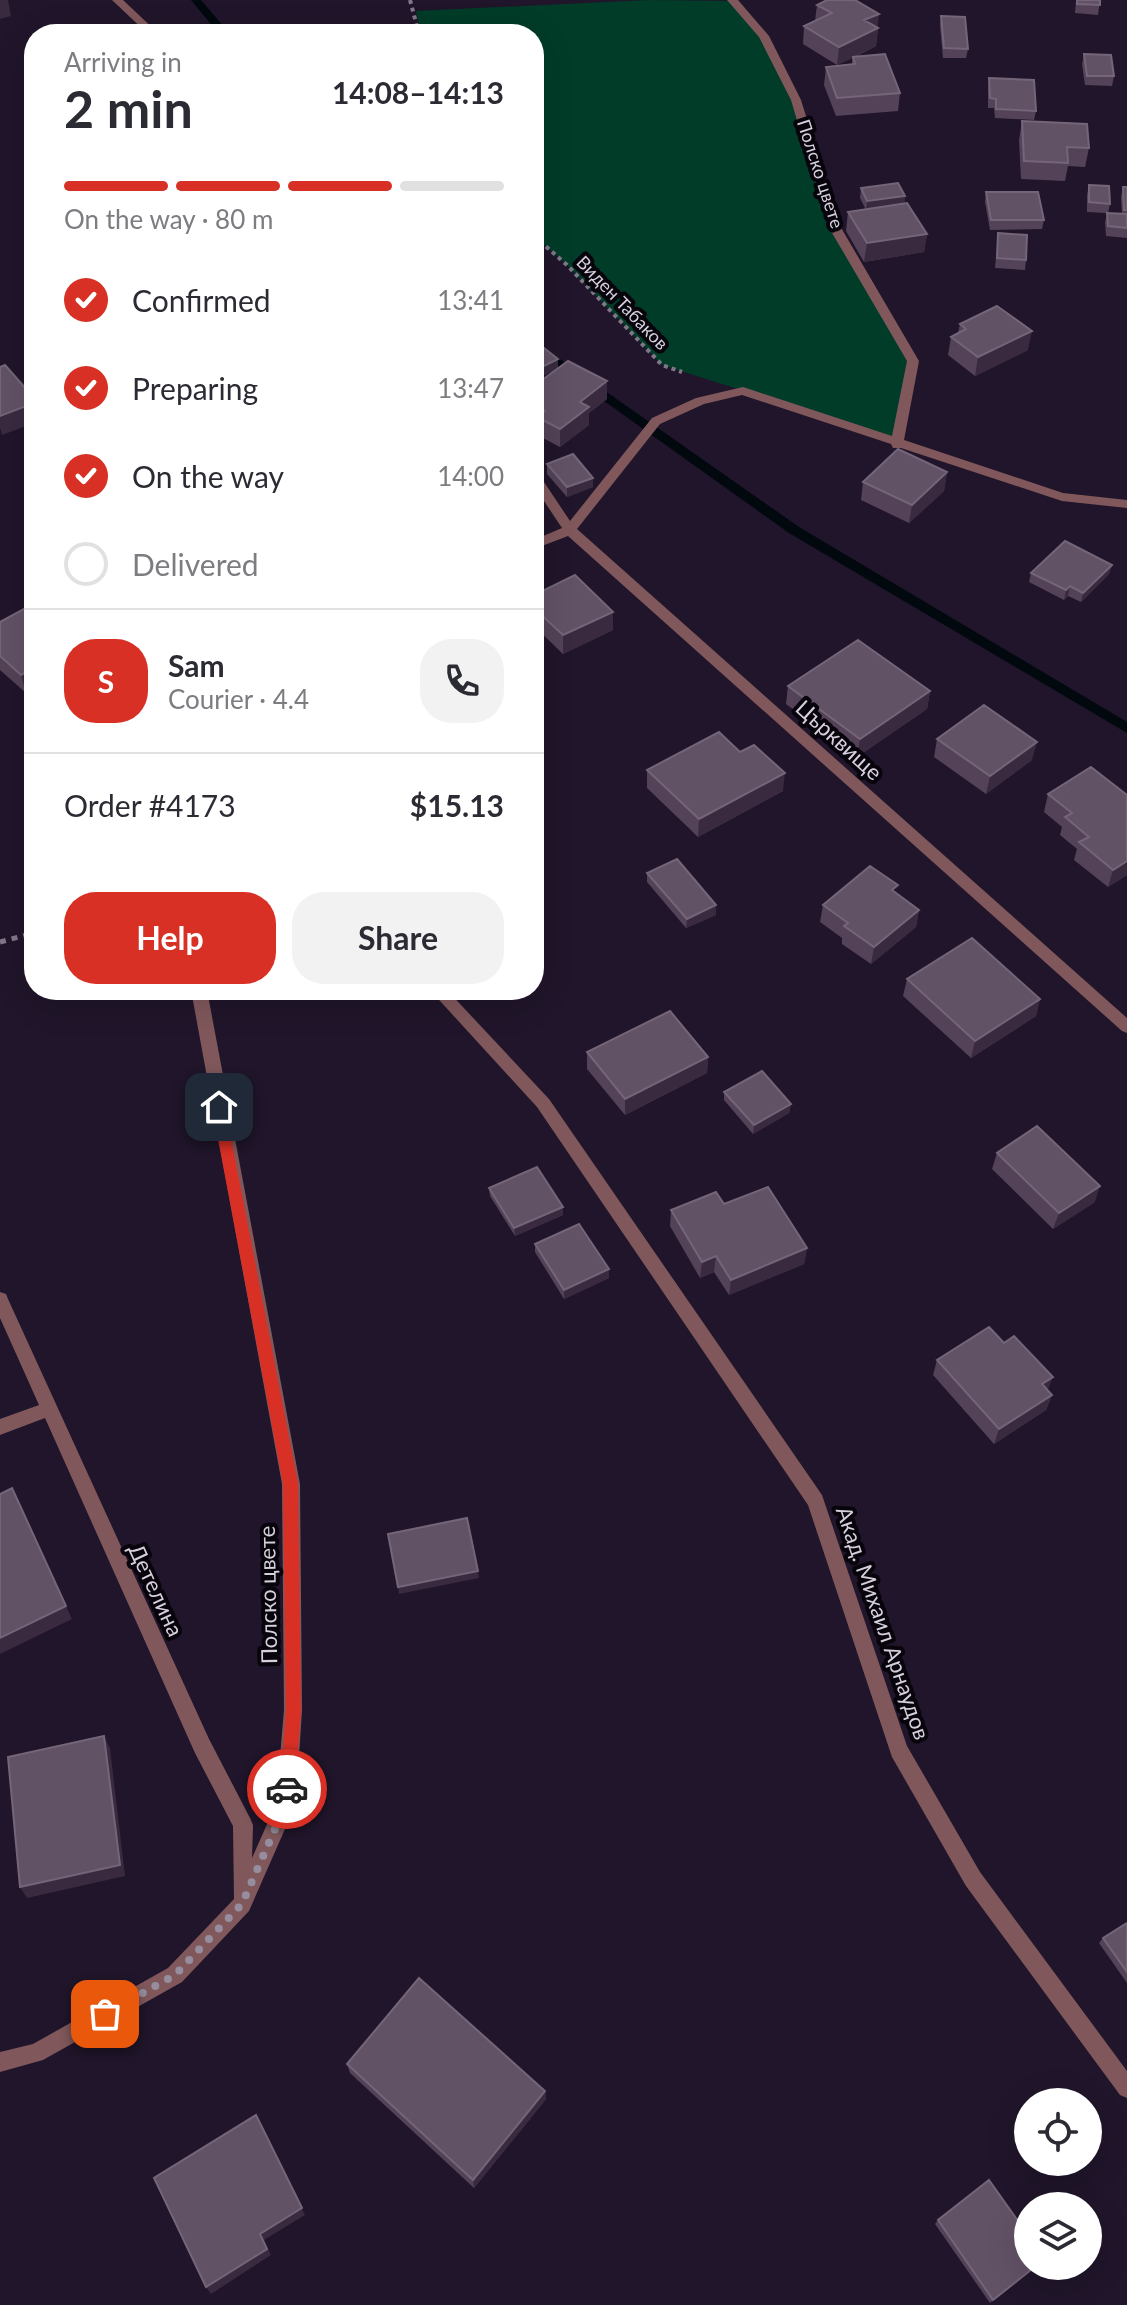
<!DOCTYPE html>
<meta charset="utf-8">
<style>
body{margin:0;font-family:Lato,sans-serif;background:#f2f2f3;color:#2b2b33;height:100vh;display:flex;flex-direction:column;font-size:30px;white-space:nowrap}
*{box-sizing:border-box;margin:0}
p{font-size:26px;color:#7c7c81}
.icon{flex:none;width:44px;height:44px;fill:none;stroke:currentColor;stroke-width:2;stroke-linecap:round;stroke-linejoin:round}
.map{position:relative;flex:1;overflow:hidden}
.drawer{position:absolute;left:24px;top:24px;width:520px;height:976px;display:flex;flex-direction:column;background:#fff;border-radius:32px;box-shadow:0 8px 32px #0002}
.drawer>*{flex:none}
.fabs{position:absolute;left:1014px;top:2088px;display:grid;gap:16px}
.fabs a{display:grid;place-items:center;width:88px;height:88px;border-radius:50%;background:#fff;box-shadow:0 8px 32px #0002;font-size:40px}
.pin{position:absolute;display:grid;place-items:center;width:68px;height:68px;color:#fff;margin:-34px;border-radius:16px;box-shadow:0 4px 12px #0006}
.courier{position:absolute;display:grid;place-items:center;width:80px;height:80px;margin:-40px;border:6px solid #d93025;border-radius:50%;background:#fff;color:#222;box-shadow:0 2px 10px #0007}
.overview em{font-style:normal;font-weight:700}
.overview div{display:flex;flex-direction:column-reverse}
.overview{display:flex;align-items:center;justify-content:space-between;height:136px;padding:0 40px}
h1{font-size:52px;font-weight:700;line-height:60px}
.bar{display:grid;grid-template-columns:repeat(4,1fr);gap:12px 8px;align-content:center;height:96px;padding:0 40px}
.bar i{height:10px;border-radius:6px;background:#e1e1e2}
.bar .on{background:#d93025}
.bar p{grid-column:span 4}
.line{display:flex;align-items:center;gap:20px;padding:0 40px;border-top:2px solid #e1e1e2}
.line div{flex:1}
.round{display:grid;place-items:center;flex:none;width:84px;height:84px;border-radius:32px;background:#f2f2f3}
ol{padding:0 40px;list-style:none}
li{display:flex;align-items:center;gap:24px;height:88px}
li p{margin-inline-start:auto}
li .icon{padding:8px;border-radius:50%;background:#d93025;color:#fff;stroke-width:4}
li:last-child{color:#7c7c81}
li i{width:44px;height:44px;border:4px solid #e1e1e2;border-radius:50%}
.cta{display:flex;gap:16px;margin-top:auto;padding:16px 40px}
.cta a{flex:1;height:92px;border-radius:32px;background:#d93025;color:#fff;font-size:32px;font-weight:700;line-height:92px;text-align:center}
.cta a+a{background:#f2f2f3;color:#2b2b33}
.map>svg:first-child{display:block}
</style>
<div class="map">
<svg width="1127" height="2305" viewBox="0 0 1127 2305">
<rect width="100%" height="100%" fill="#20152a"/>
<path fill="#003c28" d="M 649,0 L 733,1 L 764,36 L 796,100 L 834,226 L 913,361 L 897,445 L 801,409 L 662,365 L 567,265 L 534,236 L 534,34 L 421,34 L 416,11 Z"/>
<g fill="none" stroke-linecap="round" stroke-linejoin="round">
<path fill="#01080e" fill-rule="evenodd" d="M 191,0 L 201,0 L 230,34 L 219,34 Z
M 534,341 L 799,527 L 1127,722 L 1127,733 L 789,533 L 534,351 Z"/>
<path stroke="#807889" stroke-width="4" stroke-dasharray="4 4" stroke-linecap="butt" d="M 410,0 L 419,34
M 534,236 L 567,265 L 662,365 L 682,372"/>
<path stroke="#807889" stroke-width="5" stroke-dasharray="6 6" stroke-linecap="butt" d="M 0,942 L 34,933"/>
<path fill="#80585c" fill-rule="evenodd" d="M 112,0 L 123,0 L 159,34 L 148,34 Z
M 727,0 L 738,0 L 769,36 L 801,100 L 840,226 L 919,361 L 904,440 L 1063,493 L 1127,500 L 1127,508 L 1062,501 L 901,448 L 893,448 L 891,444 L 742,395 L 704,404 L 660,424 L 577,529 L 1127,1018 L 1127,1033 L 1122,1031 L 568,536 L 534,549 L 534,540 L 562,528 L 534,486 L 534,472 L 538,473 L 570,521 L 652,418 L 696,398 L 743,387 L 892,436 L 907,361 L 828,226 L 791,100 L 759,37 Z
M 191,990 L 207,990 L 300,1484 L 302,1710 L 296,1804 L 249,1911 L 182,1982 L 43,2060 L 0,2072 L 0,2052 L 33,2044 L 168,1968 L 234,1899 L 233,1826 L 195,1753 L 45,1418 L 0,1435 L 0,1419 L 39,1405 L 0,1318 L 0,1292 L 6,1294 L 8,1299 L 209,1739 L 250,1818 L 253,1825 L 252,1858 L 276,1804 L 284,1710 L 282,1484 Z
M 430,990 L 447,990 L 549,1099 L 822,1495 L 907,1746 L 980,1872 L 1127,2071 L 1127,2098 L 1120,2095 L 966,1886 L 892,1757 L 808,1505 L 537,1107 Z"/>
</g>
<path fill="#544358" d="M 1076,0 L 1100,0 L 1098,15 L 1075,13 Z
M 817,5 L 878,28 L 876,46 L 855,57 L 900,93 L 898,111 L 836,116 L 824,85 L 826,67 L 852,64 L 852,58 L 837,65 L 803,44 L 804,26 L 815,21 Z
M 941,16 L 968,49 L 966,58 L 943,58 L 940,26 Z
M 1084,54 L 1114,76 L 1112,86 L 1085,85 L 1082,64 Z
M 989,78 L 1036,111 L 1034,120 L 995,118 L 994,108 L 988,108 L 988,88 Z
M 1022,121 L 1089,148 L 1085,167 L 1068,166 L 1065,181 L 1021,179 L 1019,140 Z
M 1089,185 L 1110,204 L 1108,213 L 1122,214 L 1121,197 L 1123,187 L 1127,187 L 1127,238 L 1106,236 L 1105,223 L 1107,213 L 1087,212 L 1087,195 Z
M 861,188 L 905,196 L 904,204 L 927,234 L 924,252 L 864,262 L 846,231 L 848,212 L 866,210 L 860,198 Z
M 986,192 L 1044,220 L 1042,229 L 990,230 L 985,202 Z
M 998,233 L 1026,260 L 1025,270 L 995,268 Z
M 960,324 L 1028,350 L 975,376 L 948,355 L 951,337 L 958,333 Z
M 558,359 L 558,368 L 607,399 L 589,413 L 589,425 L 560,447 L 537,435 L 537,425 L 534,423 L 534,386 L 554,371 Z
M 547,464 L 593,478 L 593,487 L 567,497 L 547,474 Z
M 947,472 L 944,491 L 909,523 L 861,500 L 863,482 Z
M 1112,565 L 1109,574 L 1081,602 L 1068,596 L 1064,600 L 1029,582 L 1031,573 Z
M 534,595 L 613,630 L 563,654 L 534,626 Z
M 34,606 L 34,689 L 26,693 L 0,670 L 0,622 Z
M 788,686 L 930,691 L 927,709 L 857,757 L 786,704 Z
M 937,739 L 1032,760 L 986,794 L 934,757 Z
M 647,770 L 783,791 L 698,837 L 647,788 Z
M 1048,794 L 1127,795 L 1127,875 L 1108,887 L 1074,860 L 1077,849 L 1060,835 L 1062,827 L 1044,812 Z
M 647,873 L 716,915 L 686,928 L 647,882 Z
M 896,894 L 919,910 L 916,927 L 871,964 L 842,944 L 842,938 L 820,922 L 823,905 Z
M 907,979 L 1040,999 L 1036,1016 L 971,1058 L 903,996 Z
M 587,1052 L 708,1057 L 707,1073 L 625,1115 L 587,1069 Z
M 724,1092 L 791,1104 L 789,1113 L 753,1134 L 724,1100 Z
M 997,1153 L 1095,1202 L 1053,1229 L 992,1169 Z
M 489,1188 L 563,1215 L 515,1236 L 490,1196 Z
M 724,1204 L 807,1248 L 804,1264 L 729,1295 L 714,1272 L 700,1278 L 670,1226 L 671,1210 Z
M 535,1244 L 609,1278 L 564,1299 L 535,1252 Z
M 1004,1343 L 1052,1395 L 1046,1410 L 994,1444 L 933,1375 L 937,1360 Z
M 1127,1923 L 1127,1983 L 1099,1943 L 1103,1938 Z
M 347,2064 L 545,2091 L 546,2099 L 474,2188 L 350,2073 Z
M 938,2220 L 1028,2266 L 990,2303 L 935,2224 Z"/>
<path fill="#392a40" d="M 0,0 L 8,0 L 11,16 L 0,19 Z
M 879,14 L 876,46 L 837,65 L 839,47 L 864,20 Z
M 905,196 L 904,206 L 866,210 L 867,201 Z
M 927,234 L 924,252 L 864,262 L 867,243 Z
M 1032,331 L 1028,350 L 975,376 L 978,357 Z
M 558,359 L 558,369 L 534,380 L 534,371 Z
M 607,381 L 607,399 L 589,413 L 589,425 L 560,447 L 560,429 L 580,402 Z
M 34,403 L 34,423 L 2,435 L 0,428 L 0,416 Z
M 947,472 L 944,491 L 909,523 L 912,505 Z
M 593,478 L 593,487 L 567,497 L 567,487 Z
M 1112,565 L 1109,574 L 1081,602 L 1083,593 Z
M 1070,586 L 1068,596 L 1064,600 L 1066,590 Z
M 613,612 L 613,630 L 563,654 L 563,635 Z
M 34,668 L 34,689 L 26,693 L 21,675 Z
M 930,691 L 927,709 L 857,757 L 860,739 Z
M 1037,742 L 1032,760 L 986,794 L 990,776 Z
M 785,773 L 783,791 L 698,837 L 699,819 Z
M 1127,861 L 1127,875 L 1108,887 L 1113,870 Z
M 716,905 L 716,915 L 686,928 L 687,919 Z
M 919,910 L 916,927 L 871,964 L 874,947 Z
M 1040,999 L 1036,1016 L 971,1058 L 975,1041 Z
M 708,1057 L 707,1073 L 625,1115 L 625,1099 Z
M 791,1104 L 789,1113 L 753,1134 L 754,1125 Z
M 1100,1186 L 1095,1202 L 1053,1229 L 1059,1213 Z
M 563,1207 L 563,1215 L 515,1236 L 514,1228 Z
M 807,1248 L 804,1264 L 729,1295 L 731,1280 Z
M 716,1256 L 714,1272 L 700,1278 L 702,1262 Z
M 609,1269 L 609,1278 L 564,1299 L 564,1290 Z
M 1053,1377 L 1047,1392 L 1042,1384 Z
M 1052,1395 L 1046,1410 L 994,1444 L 999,1429 Z
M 478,1571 L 479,1578 L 399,1594 L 398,1587 Z
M 66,1606 L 72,1619 L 0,1654 L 0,1638 Z
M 104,1736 L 110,1748 L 125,1876 L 27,1898 L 20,1887 Z
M 545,2091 L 546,2099 L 474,2188 L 473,2180 Z
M 256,2115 L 305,2215 L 264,2240 L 271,2255 L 211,2294 L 206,2287 L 260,2234 Z"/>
<path fill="#625266" stroke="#746579" stroke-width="2" d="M 827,0 L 855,0 L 879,14 L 864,20 L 878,28 L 839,47 L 804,26 L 832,13 L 817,5 Z
M 1077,0 L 1100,0 L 1100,5 L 1077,4 Z
M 941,16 L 965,17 L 968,49 L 944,48 Z
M 885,54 L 900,93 L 837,98 L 826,67 L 855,64 L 853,57 Z
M 1084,54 L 1111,55 L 1114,76 L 1087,76 Z
M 989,78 L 1034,80 L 1036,111 L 996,109 L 996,99 L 990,98 Z
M 1022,121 L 1087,124 L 1089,148 L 1067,147 L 1068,163 L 1024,161 Z
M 898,183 L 905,196 L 867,201 L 861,188 Z
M 1089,185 L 1109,186 L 1110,204 L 1089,202 Z
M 1123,187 L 1127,187 L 1127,210 L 1124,210 Z
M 986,192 L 1038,192 L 1044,220 L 991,220 Z
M 907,203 L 927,234 L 867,243 L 848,212 Z
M 1107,213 L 1127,214 L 1127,228 L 1108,226 Z
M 998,233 L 1027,235 L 1026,260 L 997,258 Z
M 997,306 L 1032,331 L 978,357 L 951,337 L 966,329 L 960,324 Z
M 534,340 L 558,359 L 534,371 Z
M 568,361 L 607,381 L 580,402 L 589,407 L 560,429 L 537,417 L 545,411 L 534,405 L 534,386 Z
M 5,365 L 34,398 L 34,403 L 0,416 L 0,367 Z
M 898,449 L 947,472 L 912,505 L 863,482 Z
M 573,454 L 593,478 L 567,487 L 547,464 Z
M 1065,541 L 1112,565 L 1083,593 L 1070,586 L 1066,590 L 1031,573 Z
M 575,575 L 613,612 L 563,635 L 534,608 L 534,595 Z
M 33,604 L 34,606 L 34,668 L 21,675 L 0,656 L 0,622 Z
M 858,640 L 930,691 L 860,739 L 788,686 Z
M 984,705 L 1037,742 L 990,776 L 937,739 Z
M 719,732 L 740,752 L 754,745 L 785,773 L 699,819 L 647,770 Z
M 1091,767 L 1127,795 L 1127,861 L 1113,870 L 1079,842 L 1089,837 L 1065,817 L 1072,813 L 1048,794 Z
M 677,859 L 716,905 L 687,919 L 647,873 Z
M 870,866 L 898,885 L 892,890 L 919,910 L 874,947 L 844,926 L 848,923 L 823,905 Z
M 972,938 L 1040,999 L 975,1041 L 907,979 Z
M 670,1011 L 708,1057 L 625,1099 L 587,1052 Z
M 762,1071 L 791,1104 L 754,1125 L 724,1092 Z
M 1037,1126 L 1100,1186 L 1059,1213 L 997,1153 Z
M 537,1167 L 563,1207 L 514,1228 L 489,1188 Z
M 768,1187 L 807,1248 L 731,1280 L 716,1256 L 702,1262 L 671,1210 L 716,1192 L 724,1204 Z
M 579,1224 L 609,1269 L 564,1290 L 535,1244 Z
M 989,1327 L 1004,1343 L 1014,1336 L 1053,1377 L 1042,1384 L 1052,1395 L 999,1429 L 937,1360 Z
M 12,1488 L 66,1606 L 0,1638 L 0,1494 Z
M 467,1518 L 478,1571 L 398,1587 L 388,1534 Z
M 104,1736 L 120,1865 L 20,1887 L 8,1757 Z
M 1127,1923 L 1127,1972 L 1103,1938 Z
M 419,1978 L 545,2091 L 473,2180 L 347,2064 Z
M 256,2115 L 302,2208 L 260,2234 L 267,2249 L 206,2287 L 154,2178 Z
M 989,2180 L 1028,2235 L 1028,2266 L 1036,2266 L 993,2300 L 938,2220 Z"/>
<path fill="#d93025" d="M 219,1102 L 225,1107 L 298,1484 L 301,1710 L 295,1789 L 287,1797 L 280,1789 L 286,1710 L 283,1484 L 212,1107 Z"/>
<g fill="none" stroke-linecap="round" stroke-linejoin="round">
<path stroke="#968e9e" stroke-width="8" stroke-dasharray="0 14.4" d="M 105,2014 L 175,1975 L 242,1904 L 286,1804 L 287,1789"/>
</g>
<g text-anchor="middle" stroke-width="8" stroke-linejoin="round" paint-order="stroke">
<g font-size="18" fill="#d6cfdd" stroke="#08040c">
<text transform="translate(820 174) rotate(72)" y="6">Полско цвете</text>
<text transform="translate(622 303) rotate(46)" y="6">Виден Табаков</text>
</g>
<g font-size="22" fill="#d6cfdd" stroke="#08040c">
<text transform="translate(839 740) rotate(42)" y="8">Църквище</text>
<text transform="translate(156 1590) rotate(65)" y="8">Детелина</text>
<text transform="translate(268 1595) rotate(-91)" y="8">Полско цвете</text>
<text transform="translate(883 1623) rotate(71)" y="8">Акад. Михаил Арнаудов</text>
</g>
</g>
</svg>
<div class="fabs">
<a><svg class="icon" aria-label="locate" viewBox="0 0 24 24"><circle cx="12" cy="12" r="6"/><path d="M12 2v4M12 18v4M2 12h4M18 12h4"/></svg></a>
<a><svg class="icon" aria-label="layers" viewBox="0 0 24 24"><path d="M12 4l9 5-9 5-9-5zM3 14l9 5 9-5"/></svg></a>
</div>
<div class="pin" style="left:105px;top:2014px;background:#ea580c"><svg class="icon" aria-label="bag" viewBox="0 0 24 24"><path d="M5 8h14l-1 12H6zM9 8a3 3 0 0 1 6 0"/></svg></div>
<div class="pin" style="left:219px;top:1107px;background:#1f2937"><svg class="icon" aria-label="home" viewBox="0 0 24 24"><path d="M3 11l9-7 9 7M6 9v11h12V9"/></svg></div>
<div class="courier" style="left:287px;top:1789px"><svg class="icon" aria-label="car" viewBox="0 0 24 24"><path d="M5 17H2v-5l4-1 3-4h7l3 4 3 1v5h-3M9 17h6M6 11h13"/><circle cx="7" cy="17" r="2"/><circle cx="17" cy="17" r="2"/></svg></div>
<section class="drawer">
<div class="overview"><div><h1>2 min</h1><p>Arriving in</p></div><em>14:08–14:13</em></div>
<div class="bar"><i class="on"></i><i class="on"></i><i class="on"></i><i></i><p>On the way · 80 m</p></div>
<ol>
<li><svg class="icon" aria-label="check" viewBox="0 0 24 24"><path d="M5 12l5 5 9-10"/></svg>Confirmed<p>13:41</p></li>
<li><svg class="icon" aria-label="check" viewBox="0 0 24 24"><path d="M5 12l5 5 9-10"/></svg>Preparing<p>13:47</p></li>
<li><svg class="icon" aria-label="check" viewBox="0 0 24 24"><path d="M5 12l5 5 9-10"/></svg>On the way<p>14:00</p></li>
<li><i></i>Delivered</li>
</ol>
<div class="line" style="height:144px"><b class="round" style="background:#d93025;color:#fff">S</b><div><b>Sam</b><p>Courier · 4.4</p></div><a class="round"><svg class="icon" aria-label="phone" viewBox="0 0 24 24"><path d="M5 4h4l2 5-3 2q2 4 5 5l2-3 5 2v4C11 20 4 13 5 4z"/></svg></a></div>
<div class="line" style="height:104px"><div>Order #4173</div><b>$15.13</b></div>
<div class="cta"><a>Help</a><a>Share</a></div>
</section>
</div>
